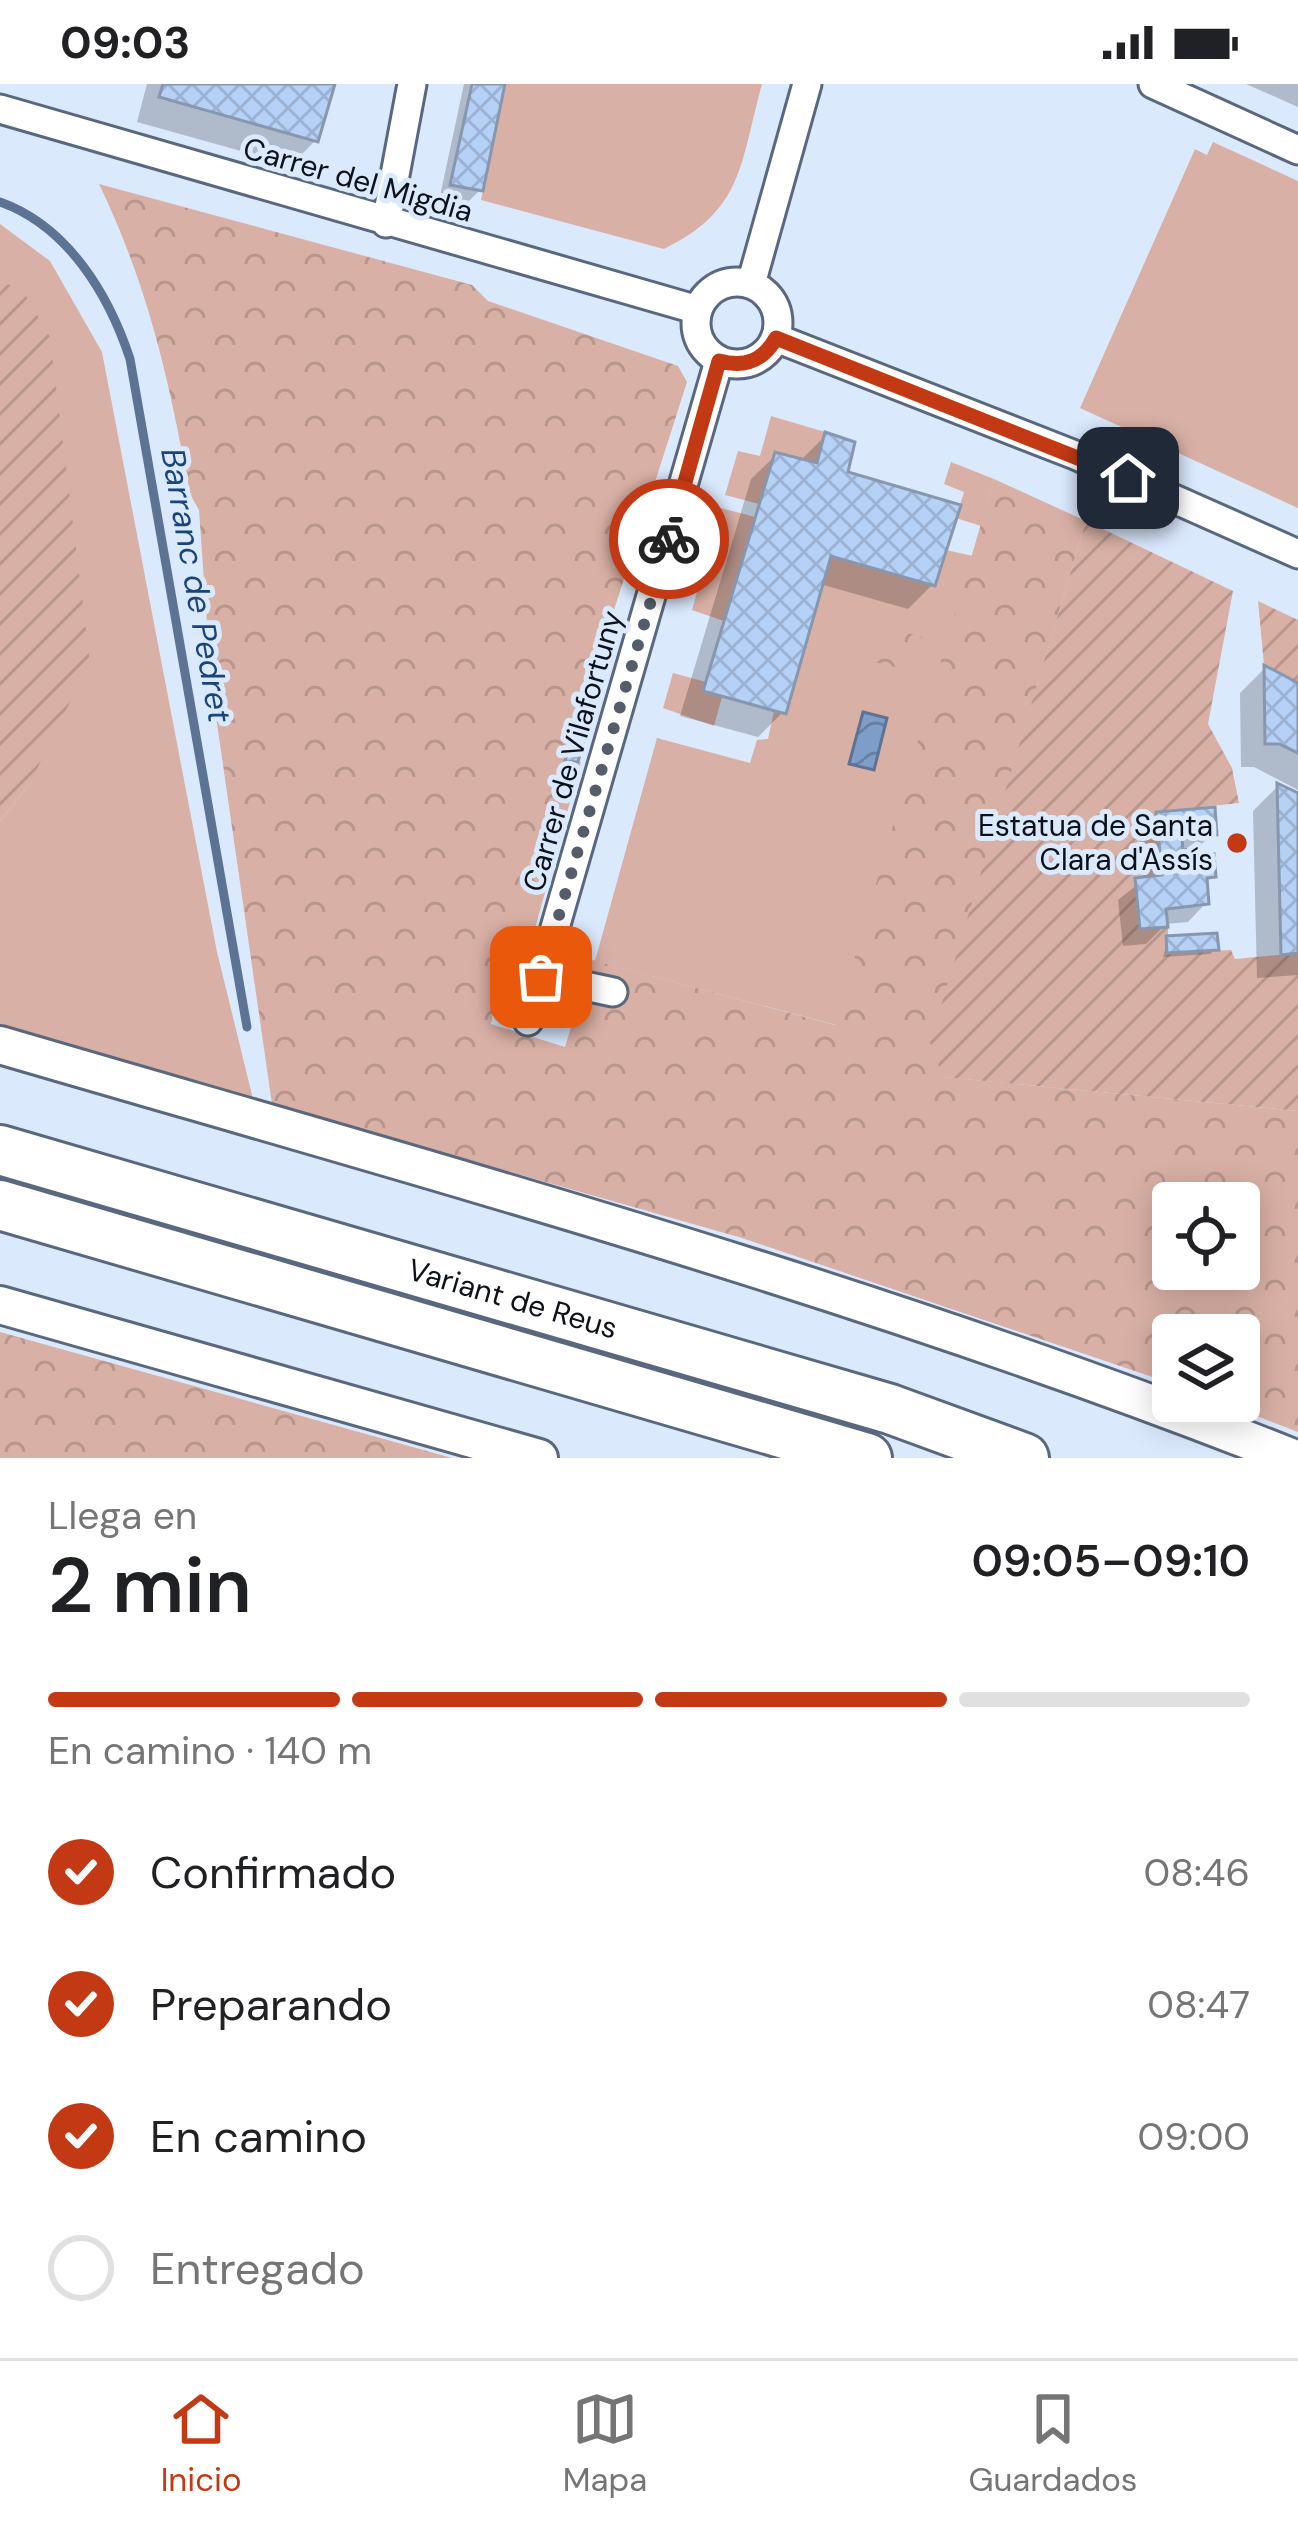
<!DOCTYPE html>
<html lang="es">
<meta charset="utf-8">
<style>
body{margin:0;font-family:"DM Sans",sans-serif;background:#f2f2f2;color:#202124;height:100vh;display:flex;flex-direction:column;font-size:45px;white-space:nowrap}
*{box-sizing:border-box;margin:0}
p{font-size:39px;color:#757577}
.icon{flex:none;width:66px;height:66px;fill:none;stroke:currentColor;stroke-width:2;stroke-linecap:round;stroke-linejoin:round}
.map{position:relative;height:1374px;overflow:hidden}
.drawer{display:flex;flex-direction:column;background:#fff;flex:1}
.drawer>*{flex:none}
.tools{position:absolute;left:1152px;top:1098px;display:grid;gap:24px}
.tools a{display:grid;place-items:center;width:108px;height:108px;border-radius:12px;background:#fff;box-shadow:0 6px 30px #0003;font-size:60px}
.pin{position:absolute;display:grid;place-items:center;width:102px;height:102px;color:#fff;margin:-51px;border-radius:24px;box-shadow:0 6px 18px #0006}
.courier{position:absolute;display:grid;place-items:center;width:120px;height:120px;margin:-60px;border:9px solid #c33914;border-radius:50%;background:#fff;color:#222;box-shadow:0 3px 15px #0007}
.overview em{font-style:normal;font-weight:600}
.overview div{display:flex;flex-direction:column-reverse}
.overview{display:flex;align-items:center;justify-content:space-between;height:204px;padding:0 48px}
h1{font-size:78px;font-weight:600;line-height:90px}
.bar{display:grid;grid-template-columns:repeat(4,1fr);gap:18px 12px;align-content:center;height:144px;padding:0 48px}
.bar i{height:15px;border-radius:9px;background:#e0e0e0}
.bar .on{background:#c33914}
.bar p{grid-column:span 4}
ol{padding:0 48px;list-style:none}
li{display:flex;align-items:center;gap:36px;height:132px}
li p{margin-inline-start:auto}
li .icon{padding:12px;border-radius:50%;background:#c33914;color:#fff;stroke-width:4}
li:last-child{color:#757577}
li i{width:66px;height:66px;border:6px solid #e0e0e0;border-radius:50%}
.status{display:flex;justify-content:space-between;align-items:center;height:84px;padding:0 60px;background:#fff;direction:ltr}
.status svg{height:33px;fill:currentColor}
.dock{display:flex;justify-content:space-around;align-items:center;height:168px;border-top:3px solid #e0e0e0;background:#fff;font-size:33px;color:#757577}
.dock a{display:grid;justify-items:center;gap:6px}
.dock .on{color:#c33914}
.map>svg:first-child{display:block}
</style>
<div class="status"><b>09:03</b><svg viewBox="0 0 49 12"><path d="M0 12V9h3v3zM5 12V6h3v6zM10 12V3h3v9zM15 12V0h3v12zM26 1h20v11H26zM47 4h2v5h-2z"/></svg></div>
<div class="map">
<svg width="1298" height="1374" viewBox="0 0 1298 1374">
<defs>
<pattern id="forest-crowns" width="20" height="18" patternUnits="userSpaceOnUse" patternTransform="scale(3)"><rect width="20" height="18" fill="#d9b0a5"/><path d="M2 6a3 3 0 1 1 6 0M12 15a3 3 0 1 1 6 0" fill="none" stroke="#b9968d"/></pattern>
<pattern id="garden-furrows" width="10" height="10" patternUnits="userSpaceOnUse" patternTransform="scale(3)"><rect width="10" height="10" fill="#d9b0a5"/><path d="M-1 1l2-2M0 10L10 0M9 11l2-2" fill="none" stroke="#b9968d"/></pattern>
<pattern id="water-waves" width="16" height="10" patternUnits="userSpaceOnUse" patternTransform="scale(3)"><rect width="16" height="10" fill="#7e9dc9"/><path d="M0 5q4-4 8 0t8 0" fill="none" stroke="#667fa2"/></pattern>
<pattern id="building-cross-hatch" width="8" height="8" patternUnits="userSpaceOnUse" patternTransform="scale(3)"><rect width="8" height="8" fill="#b6d1f6"/><path d="M0 0l8 8M0 8l8-8" fill="none" stroke="#9bb2d2"/></pattern>
</defs>
<rect width="100%" height="100%" fill="#dbe9fd"/>
<path fill="#d9b0a5" d="M 505,0 L 762,0 C 740,79 744,126 664,165 L 481,116 Z
M 1213,58 L 1298,97 L 1298,424 L 1080,324 L 1195,65 L 1207,71 Z
M 0,140 L 50,177 L 102,268 L 217,868 L 253,1015 L 0,940 L 0,737 L 29,701 L 22,206 L 0,198 Z
M 771,332 L 825,348 L 817,379 L 775,368 L 759,420 L 725,411 L 738,367 L 760,372 Z
M 951,378 L 994,395 L 981,442 L 956,434 L 964,408 L 944,400 Z
M 721,424 L 755,433 L 724,537 L 692,526 Z
M 946,466 L 973,472 L 836,941 L 595,877 L 657,654 L 750,679 L 757,656 L 768,655 L 774,627 L 786,629 L 831,472 L 935,502 Z
M 673,589 L 706,598 L 703,608 L 722,613 L 714,642 L 663,624 Z"/>
<path fill="url(#forest-crowns)" fill-rule="evenodd" d="M 99,100 L 472,201 L 488,217 L 678,282 L 687,298 L 566,676 L 581,678 L 531,859 L 519,867 L 506,861 L 491,940 L 565,963 L 577,923 L 592,915 L 593,892 L 581,886 L 585,874 L 835,941 L 994,395 L 1086,437 L 931,959 L 944,993 L 1298,1027 L 1298,1348 L 1217,1317 L 1239,1317 L 1239,1251 L 1173,1251 L 1173,1300 L 742,1154 L 272,1020 L 211,598 L 199,426 L 190,410 C 169,296 149,204 99,100 ZM 1173,1119 L 1239,1119 L 1239,1185 L 1173,1185 Z
M 885,543 L 922,553 L 912,587 L 874,578 Z
M 0,1248 L 452,1374 L 0,1374 Z"/>
<path fill="url(#garden-furrows)" d="M 0,198 L 22,205 L 50,253 L 90,578 L 29,701 L 0,737 Z
M 1086,437 L 1233,507 L 1208,640 L 1232,684 L 1239,719 L 1156,728 L 1162,791 L 1140,844 L 1168,843 L 1168,869 L 1231,866 L 1235,875 L 1298,869 L 1298,1027 L 943,993 L 930,959 Z
M 1258,517 L 1298,536 L 1298,599 L 1264,581 Z"/>
<path fill="url(#water-waves)" stroke="#5c7394" stroke-width="3" d="M 863,628 L 887,634 L 874,686 L 849,680 Z"/>
<path fill="#0003" d="M 147,0 L 332,0 L 316,56 L 291,81 L 137,38 Z
M 464,0 L 502,0 L 480,106 L 468,118 L 440,112 Z
M 1246,0 L 1298,0 L 1298,23 Z
M 826,351 L 845,390 L 933,500 L 908,525 L 820,500 L 783,628 L 758,653 L 680,632 L 751,395 L 776,371 L 799,378 Z
M 1264,585 L 1298,602 L 1298,706 L 1254,683 L 1241,683 L 1240,609 Z
M 576,649 L 575,677 L 562,681 L 571,654 Z
M 1277,703 L 1298,713 L 1298,891 L 1257,894 L 1253,727 Z
M 1157,731 L 1214,750 L 1190,769 L 1190,776 L 1213,792 L 1204,801 L 1206,819 L 1188,838 L 1166,840 L 1146,860 L 1123,862 L 1118,816 L 1143,796 L 1139,750 Z
M 1168,855 L 1216,865 L 1210,870 L 1163,873 Z"/>
<g fill="none" stroke-linecap="round" stroke-linejoin="round">
<path stroke="#5c7394" stroke-width="9" d="M 0,118 C 68,142 109,211 130,275 L 247,943"/>
</g>
<path fill="url(#building-cross-hatch)" stroke="#8797ae" stroke-width="3" d="M 163,0 L 335,0 L 318,58 L 159,13 Z
M 472,0 L 505,0 L 483,107 L 450,101 Z
M 825,348 L 855,358 L 848,388 L 961,421 L 935,502 L 831,472 L 786,630 L 703,607 L 775,368 L 817,379 Z
M 1264,581 L 1298,599 L 1298,669 L 1279,660 L 1265,660 Z
M 575,645 L 586,649 L 578,678 L 565,677 Z
M 1277,699 L 1298,709 L 1298,869 L 1281,871 Z
M 1215,723 L 1217,751 L 1182,755 L 1183,766 L 1192,765 L 1193,773 L 1214,770 L 1216,793 L 1207,794 L 1209,820 L 1166,825 L 1168,843 L 1140,845 L 1135,794 L 1162,791 L 1156,728 Z
M 1217,849 L 1219,866 L 1167,869 L 1166,852 Z"/>
<g fill="none" stroke-linecap="round" stroke-linejoin="round">
<defs>
<path id="street" d="M 1153,0 L 1298,66
M 0,25 L 698,226
M 386,139 L 412,0
M696 239a41 41 0 1 1 82 0a41 41 0 1 1-82 0Z
M 751,200 L 807,0
M 776,254 L 1075,371 L 1298,470
M 510,886 L 613,908
M 528,937 L 719,277"/>
<path id="secondary" d="M 0,961 C 434,1088 873,1207 1293,1374
M 0,1221 L 539,1374"/>
<g id="highway">
<path id="s1" d="M 0,1066 L 890,1325 L 1024,1374"/>
<path d="M 0,1121 L 867,1374"/>
</g>
</defs>
<use href="#street" stroke="#59687e" stroke-width="33"/>
<use href="#secondary" stroke="#59687e" stroke-width="42"/>
<use href="#highway" stroke="#59687e" stroke-width="54"/>
<use href="#street" stroke="#fff" stroke-width="27"/>
<use href="#secondary" stroke="#fff" stroke-width="36"/>
<use href="#highway" stroke="#fff" stroke-width="48"/>
</g>
<g fill="none" stroke-linecap="round" stroke-linejoin="round">
<path stroke="#545d69" stroke-width="12" stroke-dasharray="0 21.6" d="M 541,893 L 669,455"/>
<path stroke="#c33914" stroke-width="15" d="M 669,455 L 719,277 C 745,284 763,277 776,254 L 1128,394"/>
</g>
<circle fill="#c33914" stroke="#dbe9fd" stroke-width="4.5" cx="1237" cy="759" r="12"/>
<g text-anchor="middle" stroke-width="10" stroke-linejoin="round" paint-order="stroke">
<g font-size="30" fill="#0c111a" stroke="#dbe9fd">
<text transform="translate(358 96) rotate(16)" y="10">Carrer del Migdia</text>
<text transform="translate(573 667) rotate(-74)" y="10">Carrer de Vilafortuny</text>
<text dy="10" stroke="none"><textPath href="#s1" startOffset="534">Variant de Reus</textPath></text>
</g>
<g font-size="30" fill="#0c111a" stroke="#dbe9fd" text-anchor="end">
<text x="1213" y="752">Estatua de Santa<tspan x="1213" dy="34">Clara d'Assís</tspan></text>
</g>
<g font-size="33" font-style="italic" fill="#1c447c" stroke="#dbe9fd">
<text transform="translate(197 501) rotate(80)" y="12">Barranc de Pedret</text>
</g>
</g>
</svg>
<div class="tools">
<a><svg class="icon" aria-label="locate" viewBox="0 0 24 24"><circle cx="12" cy="12" r="6"/><path d="M12 2v4M12 18v4M2 12h4M18 12h4"/></svg></a>
<a><svg class="icon" aria-label="layers" viewBox="0 0 24 24"><path d="M12 4l9 5-9 5-9-5zM3 14l9 5 9-5"/></svg></a>
</div>
<div class="pin" style="left:541px;top:893px;background:#ea580c"><svg class="icon" aria-label="bag" viewBox="0 0 24 24"><path d="M5 8h14l-1 12H6zM9 8a3 3 0 0 1 6 0"/></svg></div>
<div class="pin" style="left:1128px;top:394px;background:#1f2937"><svg class="icon" aria-label="home" viewBox="0 0 24 24"><path d="M3 11l9-7 9 7M6 9v11h12V9"/></svg></div>
<div class="courier" style="left:669px;top:455px"><svg class="icon" aria-label="bike" viewBox="0 0 24 24"><circle cx="6" cy="16" r="4"/><circle cx="18" cy="16" r="4"/><path d="M6 16l4-8h5l3 8M10 8l3 8H6M13 5h3"/></svg></div>
</div>
<section class="drawer">
<div class="overview"><div><h1>2 min</h1><p>Llega en</p></div><em>09:05–09:10</em></div>
<div class="bar"><i class="on"></i><i class="on"></i><i class="on"></i><i></i><p>En camino · 140 m</p></div>
<ol>
<li><svg class="icon" aria-label="check" viewBox="0 0 24 24"><path d="M5 12l5 5 9-10"/></svg>Confirmado<p>08:46</p></li>
<li><svg class="icon" aria-label="check" viewBox="0 0 24 24"><path d="M5 12l5 5 9-10"/></svg>Preparando<p>08:47</p></li>
<li><svg class="icon" aria-label="check" viewBox="0 0 24 24"><path d="M5 12l5 5 9-10"/></svg>En camino<p>09:00</p></li>
<li><i></i>Entregado</li>
</ol>
</section>
<nav class="dock">
<a class="on"><svg class="icon" aria-label="home" viewBox="0 0 24 24"><path d="M3 11l9-7 9 7M6 9v11h12V9"/></svg>Inicio</a>
<a><svg class="icon" aria-label="map" viewBox="0 0 24 24"><path d="M3 6l6-2 6 2 6-2v14l-6 2-6-2-6 2zM9 4v14M15 6v14"/></svg>Mapa</a>
<a><svg class="icon" aria-label="saved" viewBox="0 0 24 24"><path d="M7 4h10v16l-5-4-5 4z"/></svg>Guardados</a>
</nav>
